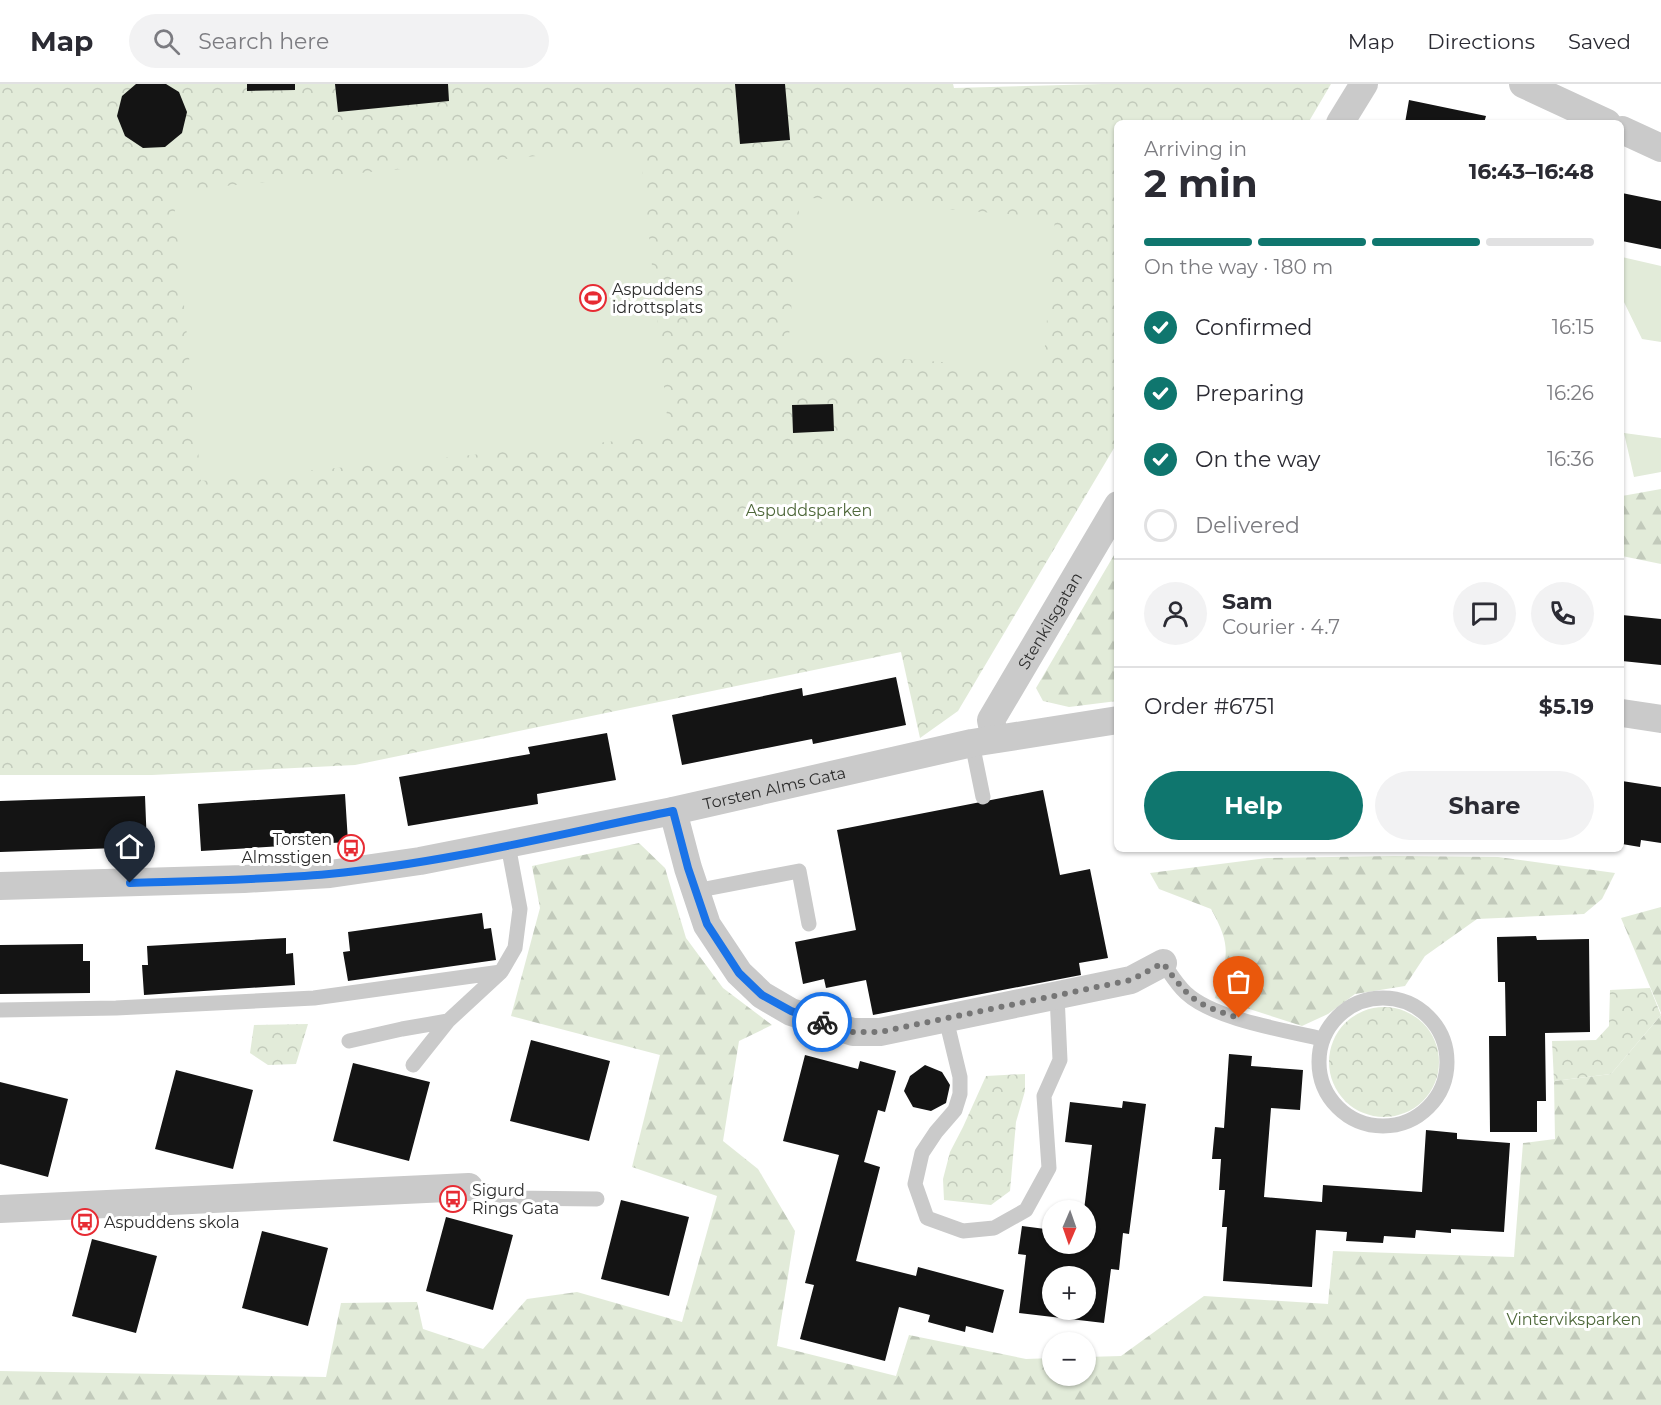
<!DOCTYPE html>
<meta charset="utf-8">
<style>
body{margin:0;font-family:Montserrat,sans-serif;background:#f2f2f3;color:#2b2b33;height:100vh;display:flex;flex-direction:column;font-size:22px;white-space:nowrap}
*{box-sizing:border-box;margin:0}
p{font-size:20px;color:#7c7c81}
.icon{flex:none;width:33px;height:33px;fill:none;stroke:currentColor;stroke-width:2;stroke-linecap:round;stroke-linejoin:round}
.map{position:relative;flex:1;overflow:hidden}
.side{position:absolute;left:1114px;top:36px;width:510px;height:732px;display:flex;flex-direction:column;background:#fff;border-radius:9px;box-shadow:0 2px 4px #0004}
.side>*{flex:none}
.needle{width:39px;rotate:182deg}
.tools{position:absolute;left:1042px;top:1116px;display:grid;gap:12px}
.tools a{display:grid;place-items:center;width:54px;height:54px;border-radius:50%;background:#fff;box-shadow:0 2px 4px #0004;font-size:30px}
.pin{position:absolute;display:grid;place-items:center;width:51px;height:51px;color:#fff;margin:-62px -26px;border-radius:50% 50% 50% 0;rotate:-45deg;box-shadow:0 0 6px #0007}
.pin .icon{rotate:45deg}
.courier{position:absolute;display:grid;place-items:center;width:60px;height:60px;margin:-30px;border:4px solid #1a73e8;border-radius:50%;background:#fff;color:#222;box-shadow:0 2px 8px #0007}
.summary em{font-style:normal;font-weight:700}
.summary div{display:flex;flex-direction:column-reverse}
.summary{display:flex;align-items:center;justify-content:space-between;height:102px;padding:0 30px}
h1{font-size:39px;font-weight:700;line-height:45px}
.bar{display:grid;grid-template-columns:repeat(4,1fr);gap:9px 6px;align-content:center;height:72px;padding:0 30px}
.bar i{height:8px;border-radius:4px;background:#e1e1e2}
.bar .selected{background:#0f766e}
.bar p{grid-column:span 4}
.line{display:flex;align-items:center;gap:15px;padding:0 30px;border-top:2px solid #e1e1e2}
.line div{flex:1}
.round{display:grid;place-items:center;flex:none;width:63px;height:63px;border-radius:32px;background:#f2f2f3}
ol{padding:0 30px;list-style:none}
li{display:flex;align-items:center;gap:18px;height:66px}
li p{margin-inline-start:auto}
li .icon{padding:6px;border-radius:50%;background:#0f766e;color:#fff;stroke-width:4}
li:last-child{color:#7c7c81}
li i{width:33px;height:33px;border:3px solid #e1e1e2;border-radius:50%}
.cta{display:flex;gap:12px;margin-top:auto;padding:12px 30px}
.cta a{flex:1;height:69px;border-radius:36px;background:#0f766e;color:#fff;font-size:24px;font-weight:700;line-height:69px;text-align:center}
.cta a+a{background:#f2f2f3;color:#2b2b33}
header{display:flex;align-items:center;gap:36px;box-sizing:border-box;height:84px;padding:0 30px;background:#fff;border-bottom:2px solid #e1e1e2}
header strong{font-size:28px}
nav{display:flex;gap:33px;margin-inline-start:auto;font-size:21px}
.search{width:420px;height:54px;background:#f2f2f3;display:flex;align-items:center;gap:15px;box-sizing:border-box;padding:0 21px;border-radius:33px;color:#7c7c81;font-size:22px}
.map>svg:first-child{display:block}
</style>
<header>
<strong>Map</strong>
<div class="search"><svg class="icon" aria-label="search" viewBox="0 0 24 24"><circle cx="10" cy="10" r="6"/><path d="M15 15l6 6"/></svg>Search here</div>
<nav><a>Map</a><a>Directions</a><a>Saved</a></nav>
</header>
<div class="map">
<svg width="1661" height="1321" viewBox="0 0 1661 1321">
<defs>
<pattern id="forest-firs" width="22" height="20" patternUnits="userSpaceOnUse" patternTransform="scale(1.5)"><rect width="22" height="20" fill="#e2ebd9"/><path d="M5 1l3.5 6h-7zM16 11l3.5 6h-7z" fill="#c2cabb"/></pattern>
<pattern id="park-crowns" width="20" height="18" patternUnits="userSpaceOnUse" patternTransform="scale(1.5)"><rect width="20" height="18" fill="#e2ebd9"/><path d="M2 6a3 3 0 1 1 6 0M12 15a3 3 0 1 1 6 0" fill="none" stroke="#c2cabb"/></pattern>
</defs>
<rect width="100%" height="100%" fill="#fff"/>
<path fill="#e2ebd9" d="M 91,0 L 1117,106 L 1117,322 L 133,494 Z
M 1622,173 L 1661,182 L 1661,258 L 1642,255 L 1622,214 Z
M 1624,349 L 1661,354 L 1661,388 L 1634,393 Z"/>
<path fill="url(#forest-firs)" d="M 1661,405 L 1661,480 L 1622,472 L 1622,412 Z
M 1117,466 L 1117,617 L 1069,623 L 1043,617 L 1036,604 Z
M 639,759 L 665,784 L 686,854 L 723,904 L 772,941 L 739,957 L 723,1057 L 758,1085 L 795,1147 L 777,1262 L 896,1292 L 909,1251 L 1026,1275 L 1053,1274 L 1053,1292 L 1086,1292 L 1086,1273 L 1121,1272 L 1204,1212 L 1328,1220 L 1333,1167 L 1514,1173 L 1523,1059 L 1555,1055 L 1554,997 L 1611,990 L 1661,931 L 1661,1321 L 0,1321 L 0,1287 L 326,1293 L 341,1219 L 417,1218 L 423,1245 L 483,1265 L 527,1215 L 577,1208 L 682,1238 L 717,1112 L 632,1083 L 660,971 L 511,932 L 540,824 L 532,782 Z
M 1394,772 L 1498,773 L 1615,789 L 1602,815 L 1584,830 L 1477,835 L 1425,872 L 1405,902 L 1355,910 L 1328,930 L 1302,942 L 1215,914 C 1227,873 1233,864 1211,825 L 1159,805 L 1150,789 L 1267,774 Z
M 1661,823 L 1661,929 L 1621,834 Z"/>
<path fill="url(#park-crowns)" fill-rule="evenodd" d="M 0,0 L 953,0 L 954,4 L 1102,0 L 1331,0 L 1308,39 L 1118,39 L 1117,359 L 958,627 L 920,654 L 901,568 L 355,681 L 152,691 L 0,691 ZM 640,62 L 669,352 L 201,397 L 173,107 ZM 800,113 L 1055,134 L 1043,286 L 788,266 Z
M 1650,904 L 1661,931 L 1611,990 L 1554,997 L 1552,957 L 1596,956 L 1609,942 L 1610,906 Z
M1329 978a55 55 0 1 1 110 0a55 55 0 1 1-110 0Z
M 308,940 L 296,980 L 268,981 L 250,969 L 254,941 Z
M 1025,990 L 1025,1007 L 1016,1038 L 1010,1107 L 991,1121 L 944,1116 L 943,1095 L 950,1068 L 963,1043 L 986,992 Z"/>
<path fill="#141414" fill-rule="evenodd" d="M 136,0 L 166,0 L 179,8 L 187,28 L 182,49 L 165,63 L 143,64 L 125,52 L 117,32 L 122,12 Z
M 247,0 L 295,0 L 295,6 L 247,7 Z
M 335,0 L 448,0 L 449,17 L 338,28 Z
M 735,0 L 785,0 L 790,56 L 740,60 Z
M 1409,16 L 1486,32 L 1484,39 L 1405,39 Z
M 1622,109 L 1661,117 L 1661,165 L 1622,157 Z
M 833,320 L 834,347 L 793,349 L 792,321 Z
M 1622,531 L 1661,535 L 1661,581 L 1622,577 Z
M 896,593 L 906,641 L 813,660 L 812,655 L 682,681 L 672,631 L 802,604 L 803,612 Z
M 607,649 L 616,696 L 537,710 L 538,720 L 408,742 L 399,693 L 530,670 L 528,663 Z
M 1622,697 L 1661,703 L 1661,759 L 1641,756 L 1640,763 L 1622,760 Z
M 1043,706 L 1060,791 L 1090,785 L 1108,874 L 1079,879 L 1081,891 L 873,931 L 866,896 L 826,904 L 824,895 L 803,900 L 795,858 L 856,846 L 837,746 Z
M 345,710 L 348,758 L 201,767 L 198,720 Z
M 145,712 L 147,763 L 0,768 L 0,717 Z
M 482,829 L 484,845 L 491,844 L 496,876 L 348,897 L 343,868 L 350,867 L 348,848 Z
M 1536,852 L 1537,856 L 1589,855 L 1590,948 L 1545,949 L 1546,1017 L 1537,1017 L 1537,1048 L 1490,1048 L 1489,952 L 1506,952 L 1505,898 L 1498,898 L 1497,853 Z
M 286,854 L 286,870 L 293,869 L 295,901 L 144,911 L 142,881 L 148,881 L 147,862 Z
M 83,860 L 83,877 L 90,877 L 90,909 L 0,910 L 0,861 Z
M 531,956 L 610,977 L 589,1057 L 510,1037 Z
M 1229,970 L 1252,972 L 1251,982 L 1303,986 L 1300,1026 L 1271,1024 L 1264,1113 L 1322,1118 L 1323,1101 L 1422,1108 L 1426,1046 L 1457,1049 L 1457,1055 L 1510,1059 L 1504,1148 L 1451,1145 L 1451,1149 L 1416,1146 L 1415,1154 L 1384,1152 L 1383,1159 L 1346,1157 L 1347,1148 L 1316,1146 L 1312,1203 L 1223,1197 L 1227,1143 L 1222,1143 L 1225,1106 L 1219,1106 L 1221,1075 L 1212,1075 L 1215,1043 L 1224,1044 Z
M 805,971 L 858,985 L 860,977 L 896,987 L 885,1028 L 878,1026 L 864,1078 L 880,1083 L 856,1177 L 916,1192 L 918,1183 L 1004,1206 L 993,1249 L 966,1242 L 965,1248 L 928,1238 L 930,1231 L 899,1223 L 885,1277 L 800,1255 L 814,1201 L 805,1199 L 839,1071 L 783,1057 Z
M 353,979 L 430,998 L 409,1077 L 333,1057 Z
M 925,981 L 942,988 L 950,1001 L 946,1019 L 931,1027 L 913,1023 L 904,1007 L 910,992 Z
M 176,986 L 253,1006 L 233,1085 L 155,1065 Z
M 0,998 L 68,1015 L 48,1093 L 0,1080 Z
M 1123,1017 L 1146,1020 L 1129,1150 L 1123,1149 L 1119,1186 L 1111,1185 L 1104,1239 L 1019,1229 L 1026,1171 L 1018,1170 L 1022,1142 L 1053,1146 L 1053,1160 L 1086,1160 L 1086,1126 L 1084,1126 L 1092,1061 L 1065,1058 L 1070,1018 L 1122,1024 ZM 1053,1192 L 1086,1192 L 1086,1226 L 1053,1226 Z
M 621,1116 L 689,1133 L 669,1212 L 601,1195 Z
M 446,1133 L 513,1151 L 493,1226 L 426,1207 Z
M 262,1147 L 328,1164 L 308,1242 L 242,1224 Z
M 92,1155 L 157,1172 L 136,1249 L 72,1232 Z"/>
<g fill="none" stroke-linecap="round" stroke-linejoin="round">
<path stroke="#cacaca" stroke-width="15" d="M 972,659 L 983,713
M 695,807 L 799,787 L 809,840
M 1163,879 C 1170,889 1177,901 1186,909 C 1214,935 1284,946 1322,955
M1319 978a64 64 0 1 1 128 0a64 64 0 1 1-128 0Z
M 0,926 L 116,924 L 314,914 L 501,888 L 515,864 L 520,825 L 508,761
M 946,935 L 960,993 L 960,1010 L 955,1026 L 936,1048 L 922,1069 L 915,1100 L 927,1134 L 963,1147 L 994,1144 L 1026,1126 L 1049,1084 L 1044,1012 L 1060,976 L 1057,911
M 349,957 L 402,945 L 448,937
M 413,981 L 448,937 L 501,888
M 469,1103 L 511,1114 L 597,1115"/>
<g stroke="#cacaca" stroke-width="28">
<path d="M 1523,0 L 1607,39"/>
<path d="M 1340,39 L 1364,0"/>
<path d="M 1622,46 L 1661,64"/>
<path d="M 1622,629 L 1661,635"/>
<path id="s1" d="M 995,655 L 991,636 L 1118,421"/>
<path d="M 673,727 L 688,784 L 707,841 L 739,889 L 762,911 L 791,928 L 853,948 L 880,948 L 1131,896 L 1163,879"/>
<path id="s2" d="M 0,802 L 244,795 L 330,790 L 420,777 L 673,727 L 972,659 L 1118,636"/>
<path d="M 0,1125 L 469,1103"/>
</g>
</g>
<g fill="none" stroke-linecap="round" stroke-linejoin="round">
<path stroke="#767676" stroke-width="6" stroke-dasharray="0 10.8" d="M 822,938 L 853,948 L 880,948 L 1131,896 L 1163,879 C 1190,916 1195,920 1239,934"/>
<path stroke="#1a73e8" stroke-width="8" d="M 130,799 C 196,797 263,796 329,790 C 445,779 560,750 673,727 L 688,784 L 707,840 L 739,889 L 762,911 L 791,927 L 822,938"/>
</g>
<defs>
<symbol id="stadium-ring" viewBox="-11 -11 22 22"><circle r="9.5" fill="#fff" stroke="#e72b33" stroke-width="1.5"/><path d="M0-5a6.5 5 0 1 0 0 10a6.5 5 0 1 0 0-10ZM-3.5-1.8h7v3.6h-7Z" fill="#e72b33"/></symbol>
<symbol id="bus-ring" viewBox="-11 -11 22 22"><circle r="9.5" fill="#fff" stroke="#e72b33" stroke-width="1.5"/><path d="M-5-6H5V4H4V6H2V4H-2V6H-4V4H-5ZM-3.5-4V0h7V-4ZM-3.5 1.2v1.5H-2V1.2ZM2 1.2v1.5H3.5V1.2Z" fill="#e72b33"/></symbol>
</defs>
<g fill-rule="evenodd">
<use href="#stadium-ring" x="578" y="199" width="30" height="30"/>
<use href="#bus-ring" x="336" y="749" width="30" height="30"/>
<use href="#bus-ring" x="438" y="1100" width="30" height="30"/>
<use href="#bus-ring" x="70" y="1123" width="30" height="30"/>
</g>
<g text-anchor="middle" stroke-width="6" stroke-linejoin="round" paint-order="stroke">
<g font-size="16" fill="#2d2d2d" stroke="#fff" text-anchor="start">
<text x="612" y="211">Aspuddens<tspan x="612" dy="18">idrottsplats</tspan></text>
<text x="332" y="761" text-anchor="end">Torsten<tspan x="332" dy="18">Almsstigen</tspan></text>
<text x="472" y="1112">Sigurd<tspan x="472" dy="18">Rings Gata</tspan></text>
<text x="104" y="1144">Aspuddens skola</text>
</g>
<g font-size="16" fill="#4e683a" stroke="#fff">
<text x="809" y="432">Aspuddsparken</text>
<text x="1574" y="1241">Vinterviksparken</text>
</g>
<g font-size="16" fill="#2d2d2d" stroke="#fff">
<text dy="6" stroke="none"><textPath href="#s1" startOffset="135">Stenkilsgatan</textPath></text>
<text dy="6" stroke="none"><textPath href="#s2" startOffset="783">Torsten Alms Gata</textPath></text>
</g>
</g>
</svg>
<div class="tools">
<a><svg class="needle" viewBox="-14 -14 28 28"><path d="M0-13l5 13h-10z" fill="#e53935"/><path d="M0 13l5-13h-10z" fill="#7c7c81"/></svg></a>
<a>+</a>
<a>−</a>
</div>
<div class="pin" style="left:1239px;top:934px;background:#ea580c"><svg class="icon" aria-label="bag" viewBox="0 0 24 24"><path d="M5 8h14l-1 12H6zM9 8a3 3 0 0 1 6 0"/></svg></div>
<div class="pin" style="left:130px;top:799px;background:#1f2937"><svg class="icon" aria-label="home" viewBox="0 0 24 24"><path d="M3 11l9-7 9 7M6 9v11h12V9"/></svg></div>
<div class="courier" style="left:822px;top:938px"><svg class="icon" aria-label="bike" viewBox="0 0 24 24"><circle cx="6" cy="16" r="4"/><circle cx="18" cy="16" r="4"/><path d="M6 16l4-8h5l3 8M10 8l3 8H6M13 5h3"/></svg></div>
<section class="side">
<div class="summary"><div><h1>2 min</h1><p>Arriving in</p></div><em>16:43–16:48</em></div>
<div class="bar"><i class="selected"></i><i class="selected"></i><i class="selected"></i><i></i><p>On the way · 180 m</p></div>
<ol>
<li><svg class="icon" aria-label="check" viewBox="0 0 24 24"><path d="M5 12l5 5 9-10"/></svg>Confirmed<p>16:15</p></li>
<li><svg class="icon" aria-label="check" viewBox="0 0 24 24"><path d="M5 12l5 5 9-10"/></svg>Preparing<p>16:26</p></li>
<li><svg class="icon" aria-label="check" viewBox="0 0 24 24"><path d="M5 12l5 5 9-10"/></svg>On the way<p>16:36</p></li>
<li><i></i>Delivered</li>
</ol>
<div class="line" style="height:108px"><a class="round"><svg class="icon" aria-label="person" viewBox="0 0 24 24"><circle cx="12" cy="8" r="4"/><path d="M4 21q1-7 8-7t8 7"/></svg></a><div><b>Sam</b><p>Courier · 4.7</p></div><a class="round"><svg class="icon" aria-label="chat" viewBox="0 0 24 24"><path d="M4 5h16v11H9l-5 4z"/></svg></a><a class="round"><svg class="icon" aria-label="phone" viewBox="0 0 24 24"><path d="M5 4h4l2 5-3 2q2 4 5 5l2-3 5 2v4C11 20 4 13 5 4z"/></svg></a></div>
<div class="line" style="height:78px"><div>Order #6751</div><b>$5.19</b></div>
<div class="cta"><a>Help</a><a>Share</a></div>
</section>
</div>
